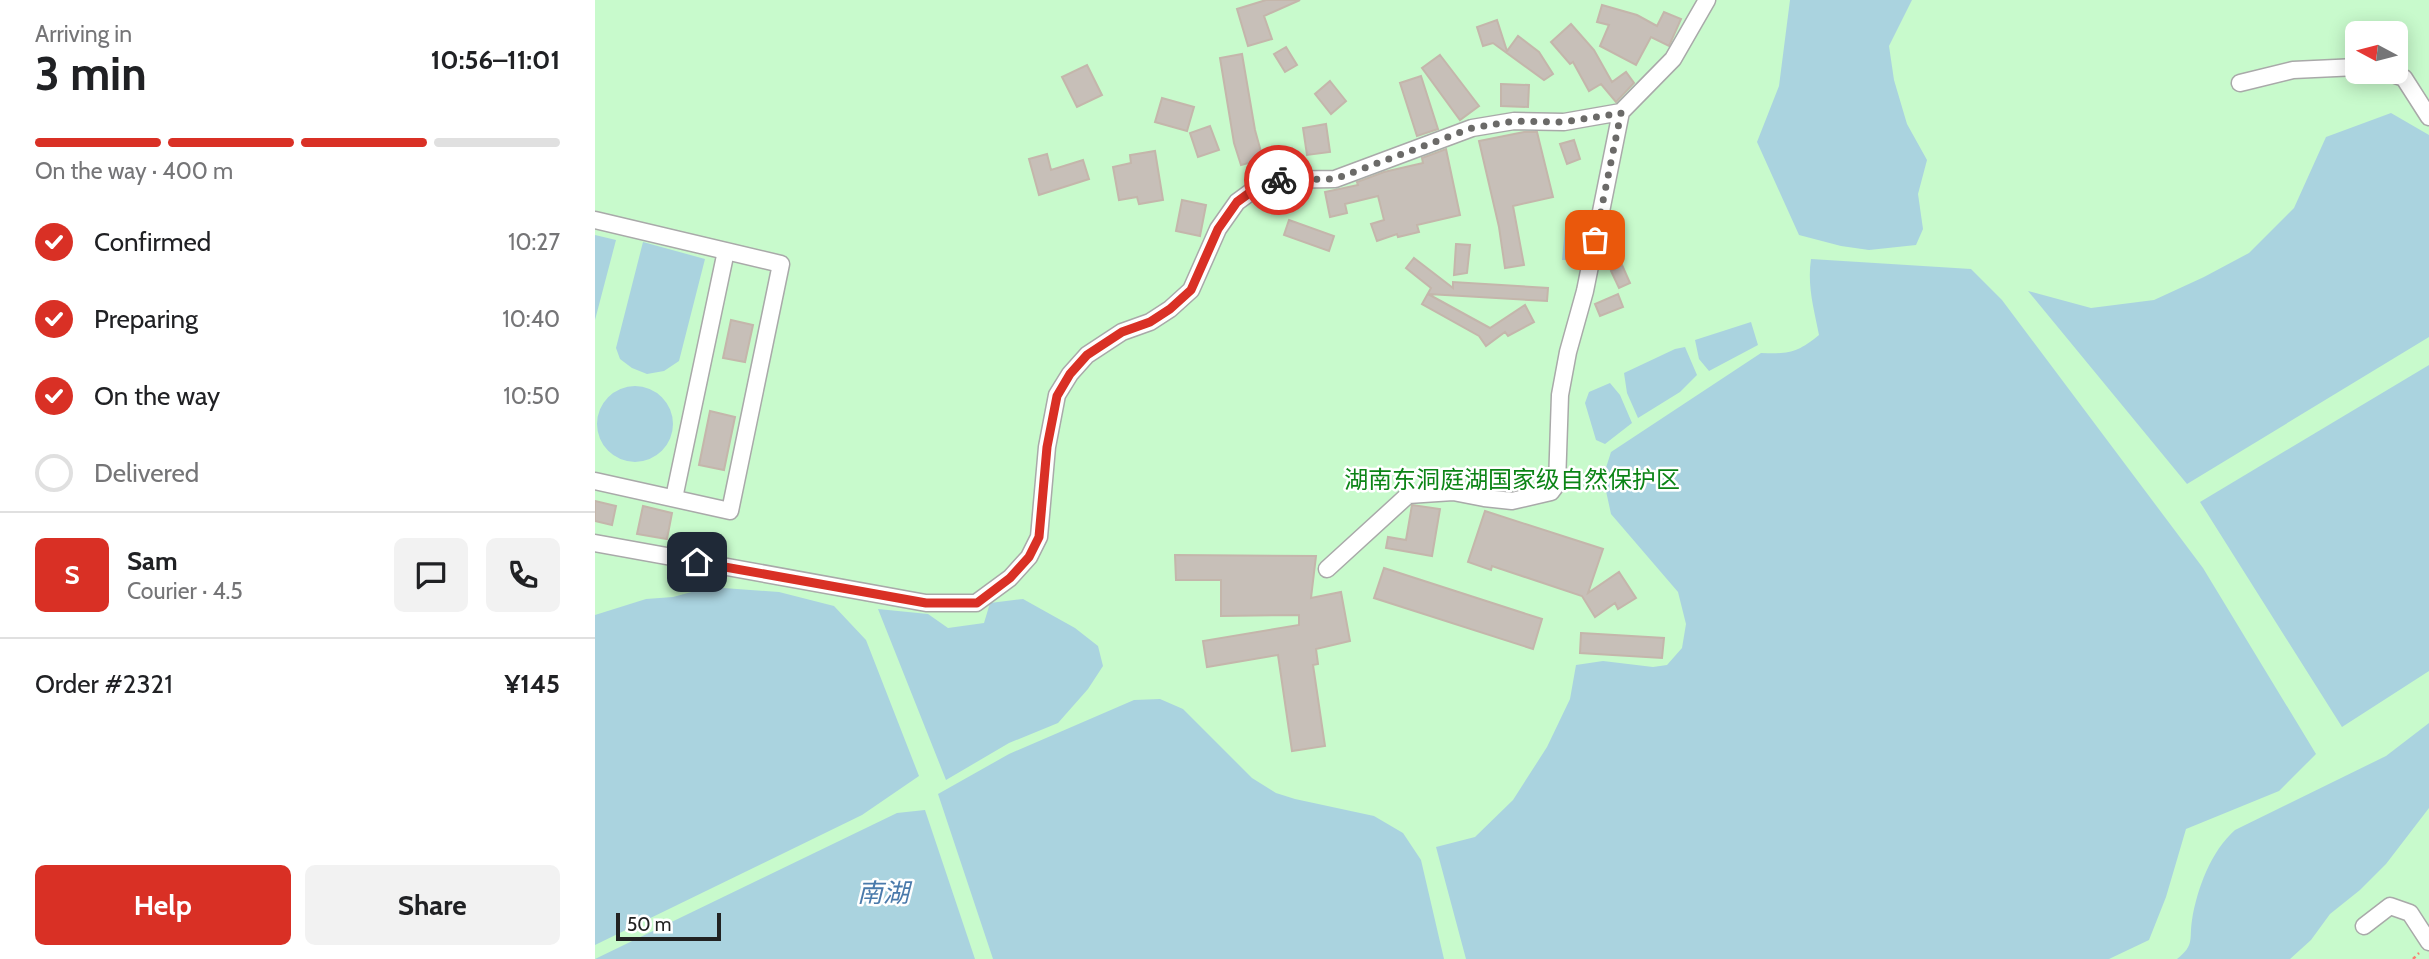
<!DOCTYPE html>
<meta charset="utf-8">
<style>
body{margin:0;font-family:Cabin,"Noto Sans SC",sans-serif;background:#f2f2f2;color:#202124;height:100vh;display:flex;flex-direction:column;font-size:26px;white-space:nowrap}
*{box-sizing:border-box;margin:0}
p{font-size:23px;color:#757577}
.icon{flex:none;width:38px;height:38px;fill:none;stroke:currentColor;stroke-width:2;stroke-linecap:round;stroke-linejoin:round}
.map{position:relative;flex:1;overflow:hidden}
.panel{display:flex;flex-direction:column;background:#fff;width:595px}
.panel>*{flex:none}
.needle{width:46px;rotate:277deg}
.buttons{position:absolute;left:1750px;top:21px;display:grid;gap:14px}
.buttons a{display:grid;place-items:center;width:63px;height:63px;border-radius:10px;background:#fff;box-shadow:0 4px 18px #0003;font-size:35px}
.scale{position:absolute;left:21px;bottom:18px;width:105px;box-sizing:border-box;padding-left:7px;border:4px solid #222;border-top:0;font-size:19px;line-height:24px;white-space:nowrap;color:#222;-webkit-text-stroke:5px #fff;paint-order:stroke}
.pin{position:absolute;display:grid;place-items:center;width:60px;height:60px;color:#fff;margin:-30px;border-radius:14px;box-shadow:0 4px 10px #0006}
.courier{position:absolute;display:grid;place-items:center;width:70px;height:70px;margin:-35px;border:5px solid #d93025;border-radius:50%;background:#fff;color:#222;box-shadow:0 2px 9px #0007}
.head em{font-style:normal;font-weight:700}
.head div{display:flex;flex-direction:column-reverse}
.head{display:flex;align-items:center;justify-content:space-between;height:119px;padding:0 35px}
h1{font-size:46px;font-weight:700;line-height:52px}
.bar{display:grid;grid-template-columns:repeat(4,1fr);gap:10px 7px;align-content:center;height:84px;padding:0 35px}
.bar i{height:9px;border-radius:5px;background:#e0e0e0}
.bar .current{background:#d93025}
.bar p{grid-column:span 4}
.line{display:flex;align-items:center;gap:18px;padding:0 35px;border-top:2px solid #e0e0e0}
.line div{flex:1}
.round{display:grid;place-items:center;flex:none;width:74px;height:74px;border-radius:10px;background:#f2f2f2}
ol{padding:0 35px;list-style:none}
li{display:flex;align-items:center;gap:21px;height:77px}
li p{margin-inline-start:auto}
li .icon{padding:7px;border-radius:50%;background:#d93025;color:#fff;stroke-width:4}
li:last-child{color:#757577}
li i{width:38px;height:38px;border:4px solid #e0e0e0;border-radius:50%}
.action{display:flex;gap:14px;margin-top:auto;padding:14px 35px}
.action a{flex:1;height:80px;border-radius:10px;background:#d93025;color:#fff;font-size:28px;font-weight:700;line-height:80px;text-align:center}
.action a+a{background:#f2f2f2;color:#202124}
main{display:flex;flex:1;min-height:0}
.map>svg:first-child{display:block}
</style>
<main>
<section class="panel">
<div class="head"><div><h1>3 min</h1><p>Arriving in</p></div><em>10:56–11:01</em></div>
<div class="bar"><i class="current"></i><i class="current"></i><i class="current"></i><i></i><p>On the way · 400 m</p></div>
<ol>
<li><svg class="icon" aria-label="check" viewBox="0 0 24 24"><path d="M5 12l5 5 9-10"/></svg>Confirmed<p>10:27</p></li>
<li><svg class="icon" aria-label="check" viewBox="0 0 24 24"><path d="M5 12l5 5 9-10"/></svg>Preparing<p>10:40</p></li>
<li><svg class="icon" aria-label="check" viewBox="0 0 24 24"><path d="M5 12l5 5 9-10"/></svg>On the way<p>10:50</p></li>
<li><i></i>Delivered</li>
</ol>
<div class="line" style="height:126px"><b class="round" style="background:#d93025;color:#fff">S</b><div><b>Sam</b><p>Courier · 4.5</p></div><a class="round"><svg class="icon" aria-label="chat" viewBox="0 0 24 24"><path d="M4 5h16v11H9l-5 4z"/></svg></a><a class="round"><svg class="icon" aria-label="phone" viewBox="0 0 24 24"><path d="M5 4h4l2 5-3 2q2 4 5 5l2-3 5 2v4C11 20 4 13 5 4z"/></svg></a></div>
<div class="line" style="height:91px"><div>Order #2321</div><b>¥145</b></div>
<div class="action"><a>Help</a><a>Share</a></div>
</section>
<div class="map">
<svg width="1834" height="959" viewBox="0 0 1834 959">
<rect width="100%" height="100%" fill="#f2efe9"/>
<path fill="#c8facc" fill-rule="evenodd" d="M 0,0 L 1834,0 L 1834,959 L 0,959 ZM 1762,33 L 1801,33 L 1801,72 L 1762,72 Z"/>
<path fill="#aad3df" d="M 1195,0 L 1317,0 L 1294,46 L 1299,80 L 1312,124 L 1332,160 L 1323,194 L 1328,229 L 1321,245 L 1274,250 L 1246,246 L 1204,235 L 1162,142 L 1184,86 Z
M 1796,113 L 1834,135 L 1834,337 L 1592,484 L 1433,291 L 1496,308 L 1559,300 L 1609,277 L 1654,253 L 1699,208 L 1731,137 Z
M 970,229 L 980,229 L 989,235 L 988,249 L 982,260 L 967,260 Z
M 0,235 L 21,240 L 0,320 Z
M 48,242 L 110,259 L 84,361 L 69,371 L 52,374 L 37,368 L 25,359 L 21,348 Z
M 1216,259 L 1376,269 L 1407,300 L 1608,568 L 1721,754 L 1684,791 L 1591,829 L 1571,897 L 1554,940 L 1514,959 L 871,959 L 841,847 L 880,837 L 918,800 L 952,747 L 975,699 L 981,665 L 1008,661 L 1058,667 L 1072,665 L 1087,648 L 1091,624 L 1083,592 L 1016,514 L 1008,477 L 1016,452 L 1166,353 C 1194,354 1202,353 1224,335 C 1219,309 1212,286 1216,259 Z
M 1156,322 L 1163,345 L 1114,371 L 1104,359 L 1100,340 Z
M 1090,347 L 1102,375 L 1085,392 L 1043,418 L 1032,393 L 1029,373 L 1080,349 Z
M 1834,365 L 1834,671 L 1747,727 L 1605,502 Z
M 1015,383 L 1025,395 L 1037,423 L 1010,444 L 1001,440 L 990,403 L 994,392 Z
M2 424a38 38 0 1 1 76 0a38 38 0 1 1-76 0Z
M 115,587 L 184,592 L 239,606 L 271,640 L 324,776 L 267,815 L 0,945 L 0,615 L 51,599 L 78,597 Z
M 428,599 L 480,628 L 503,646 L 508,666 L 493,689 L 463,723 L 414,743 L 351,780 L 283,609 L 333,614 L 353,628 L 389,623 L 395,603 Z
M 565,699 L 588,709 L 657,778 L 681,793 L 700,799 L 779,816 L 808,833 L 826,860 L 849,959 L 398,959 L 343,794 L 414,754 L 539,700 Z
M 1834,723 L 1834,808 L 1791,864 L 1765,890 L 1735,914 L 1716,940 L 1695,959 L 1582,959 C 1600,945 1594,939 1597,920 C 1602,889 1616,851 1640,830 L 1791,756 Z
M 330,810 L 380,959 L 0,959 L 302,813 Z"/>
<path fill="#c7bfb8" stroke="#c4b6ab" stroke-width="2" d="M 671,0 L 705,0 L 669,16 L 677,39 L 653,46 L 642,9 Z
M 1007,5 L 1042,15 L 1062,26 L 1069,12 L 1086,19 L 1074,46 L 1056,37 L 1041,65 L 1005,46 L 1014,25 L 1002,22 Z
M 902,20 L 912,51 L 923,36 L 944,52 L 958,74 L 949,80 L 898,43 L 888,46 L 882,27 Z
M 976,24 L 999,50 L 1017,82 L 1031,72 L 1039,83 L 1021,102 L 1006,84 L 994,91 L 978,62 L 975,64 L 956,42 Z
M 691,47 L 702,65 L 690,72 L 679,54 Z
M 647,54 L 660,130 L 668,159 L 646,165 L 639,143 L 625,58 Z
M 845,55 L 884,106 L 865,120 L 827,68 Z
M 492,65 L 507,95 L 482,107 L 467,77 Z
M 826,76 L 843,129 L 822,136 L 805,83 Z
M 735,81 L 751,101 L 736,114 L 720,94 Z
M 906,84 L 934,85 L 933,107 L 906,106 Z
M 567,98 L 599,107 L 592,131 L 560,122 Z
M 731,124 L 735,152 L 712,155 L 708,128 Z
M 615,126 L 624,150 L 603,157 L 595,133 Z
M 929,132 L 942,132 L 958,197 L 918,206 L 929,265 L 910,268 L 904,227 L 884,141 Z
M 979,140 L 985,159 L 972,164 L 965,144 Z
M 851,149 L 865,215 L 822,225 L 824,232 L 803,237 L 802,234 L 782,241 L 776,224 L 789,220 L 783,196 L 750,204 L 752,213 L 735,217 L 730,192 L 763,185 L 762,182 L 789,172 L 828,163 L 827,158 Z
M 560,151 L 568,200 L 544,204 L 542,197 L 524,200 L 518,167 L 536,163 L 535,155 Z
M 452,154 L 456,170 L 488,160 L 494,179 L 444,195 L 434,159 Z
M 587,200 L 611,205 L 605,236 L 581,231 Z
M 694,220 L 739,236 L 734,251 L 689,235 Z
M 861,244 L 875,245 L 872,273 L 859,275 Z
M 819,258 L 858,288 L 858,282 L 953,288 L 952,301 L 833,294 L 895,328 L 930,305 L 939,322 L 913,336 L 910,332 L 891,346 L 884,336 L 827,304 L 836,288 L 811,268 Z
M 1027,265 L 1035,283 L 1024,288 L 1016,271 Z
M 1023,294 L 1028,307 L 1005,316 L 1000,304 Z
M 136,320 L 158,325 L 150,362 L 128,358 Z
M 115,411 L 140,417 L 129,470 L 104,465 Z
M 0,501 L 21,506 L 17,525 L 0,521 Z
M 817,505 L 845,509 L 837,556 L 791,548 L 793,537 L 811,540 Z
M 48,506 L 77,513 L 72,539 L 42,534 Z
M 890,511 L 1008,549 L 993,593 L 1024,572 L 1041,598 L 1023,609 L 1020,603 L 1000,617 L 987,596 L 897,566 L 896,570 L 873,562 Z
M 580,555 L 721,556 L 716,598 L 746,592 L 755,641 L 721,649 L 723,664 L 718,665 L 730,746 L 697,751 L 683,655 L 612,667 L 608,641 L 704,625 L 704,615 L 626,616 L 626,580 L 581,580 Z
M 789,568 L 947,619 L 938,649 L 779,598 Z
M 986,633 L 1069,638 L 1067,658 L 985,653 Z"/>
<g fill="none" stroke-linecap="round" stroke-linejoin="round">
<defs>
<path id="street" d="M 1792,72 L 1809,78 L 1834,117
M 1645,83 L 1698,70 L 1762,67
M 0,220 L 186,264 L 135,511 L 0,481
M 79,498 L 131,251
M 0,543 L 331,603 L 381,603 L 415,578 L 434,557 L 444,537 L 452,447 L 462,395 L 475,374 L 492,355 L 527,332 L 555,322 L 575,309 L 596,290 L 623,229 L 642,202 L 672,180 L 740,179 L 877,128 L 919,121 L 969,122 L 1026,112 L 1078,59 L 1112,0
M 732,569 L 813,495 L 858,492 L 889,498 L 917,501 L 956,492 L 962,484 L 965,395 L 973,352 L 990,291 L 1026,112
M 1769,926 L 1795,906 L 1815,913 L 1834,942"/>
</defs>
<use href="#street" stroke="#a9a9a9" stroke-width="19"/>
<path stroke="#fa8072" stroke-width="2.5" stroke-dasharray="3.5 3.5" stroke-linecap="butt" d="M 1818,959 L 1824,953"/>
<use href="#street" stroke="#fff" stroke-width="16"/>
</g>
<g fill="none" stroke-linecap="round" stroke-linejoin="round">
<path stroke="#6b6a68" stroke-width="7" stroke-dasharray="0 12.6" d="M 684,180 L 740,179 L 877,128 L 919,121 L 969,122 L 1026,113 L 1000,240"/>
<path stroke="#d93025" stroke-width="9" d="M 102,562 L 331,603 L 382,603 L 415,578 L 434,557 L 444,537 L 452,447 L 462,396 L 475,374 L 492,355 L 527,332 L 555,322 L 575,309 L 596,290 L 623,229 L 642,202 L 672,180 L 684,180"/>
</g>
<g text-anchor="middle" stroke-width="5" stroke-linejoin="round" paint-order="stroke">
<g font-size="24" fill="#0c8416" stroke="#fff">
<text x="917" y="488">湖南东洞庭湖国家级自然保护区</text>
</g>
<g font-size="26" font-style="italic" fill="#4a7aab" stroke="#fff">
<text x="288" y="902">南湖</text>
</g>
</g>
</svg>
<div class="buttons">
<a><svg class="needle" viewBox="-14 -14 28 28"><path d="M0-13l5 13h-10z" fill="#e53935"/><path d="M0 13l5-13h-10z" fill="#757577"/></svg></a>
</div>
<div class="scale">50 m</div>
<div class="pin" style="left:1000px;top:240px;background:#ea580c"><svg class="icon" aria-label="bag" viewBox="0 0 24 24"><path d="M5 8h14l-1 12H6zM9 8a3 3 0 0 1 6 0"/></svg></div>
<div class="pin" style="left:102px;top:562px;background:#1f2937"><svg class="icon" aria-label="home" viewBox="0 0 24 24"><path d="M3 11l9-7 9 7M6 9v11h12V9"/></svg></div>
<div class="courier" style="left:684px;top:180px"><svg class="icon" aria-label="bike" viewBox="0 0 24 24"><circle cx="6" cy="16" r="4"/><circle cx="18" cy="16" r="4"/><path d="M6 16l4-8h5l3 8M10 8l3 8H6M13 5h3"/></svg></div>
</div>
</main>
